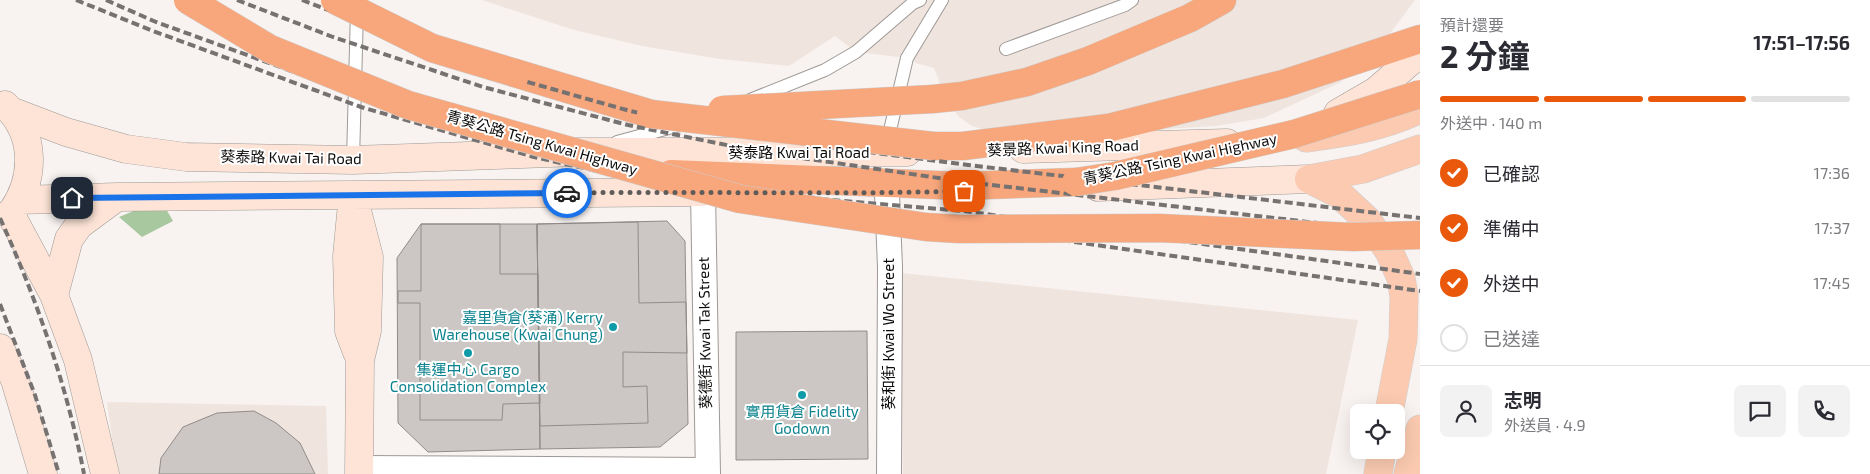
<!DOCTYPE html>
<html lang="zh-TW">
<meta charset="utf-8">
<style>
body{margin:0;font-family:"Exo 2","Noto Sans TC",sans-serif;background:#f2f2f3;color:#2b2b33;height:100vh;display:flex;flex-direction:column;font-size:19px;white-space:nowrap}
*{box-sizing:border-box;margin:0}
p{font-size:16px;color:#7c7c81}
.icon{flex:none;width:28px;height:28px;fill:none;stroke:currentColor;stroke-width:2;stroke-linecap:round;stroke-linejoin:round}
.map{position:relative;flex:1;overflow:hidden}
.side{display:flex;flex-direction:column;background:#fff;width:450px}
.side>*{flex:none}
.fabs{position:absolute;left:1350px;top:404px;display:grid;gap:10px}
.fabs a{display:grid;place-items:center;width:55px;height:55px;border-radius:8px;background:#fff;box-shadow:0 5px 20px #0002;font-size:25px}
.pin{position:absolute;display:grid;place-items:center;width:42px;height:42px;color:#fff;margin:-21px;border-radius:10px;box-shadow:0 2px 8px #0006}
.courier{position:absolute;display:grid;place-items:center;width:50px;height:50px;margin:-25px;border:4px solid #1a73e8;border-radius:50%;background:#fff;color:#222;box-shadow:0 1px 6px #0007}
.summary em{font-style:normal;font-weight:700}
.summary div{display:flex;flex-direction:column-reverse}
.summary{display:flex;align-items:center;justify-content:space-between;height:85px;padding:0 20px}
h1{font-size:32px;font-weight:700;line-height:38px}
.bar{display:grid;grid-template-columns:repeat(4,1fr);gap:8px 5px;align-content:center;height:60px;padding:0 20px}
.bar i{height:6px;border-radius:4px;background:#e1e1e2}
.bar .active{background:#ea580c}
.bar p{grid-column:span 4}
.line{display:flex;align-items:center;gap:12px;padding:0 20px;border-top:1px solid #e1e1e2}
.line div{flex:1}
.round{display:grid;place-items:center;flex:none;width:52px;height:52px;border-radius:8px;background:#f2f2f3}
ol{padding:0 20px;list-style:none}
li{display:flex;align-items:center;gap:15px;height:55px}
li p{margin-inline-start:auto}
li .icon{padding:5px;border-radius:50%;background:#ea580c;color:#fff;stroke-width:4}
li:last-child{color:#7c7c81}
li i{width:28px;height:28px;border:2px solid #e1e1e2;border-radius:50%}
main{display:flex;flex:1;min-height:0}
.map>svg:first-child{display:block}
</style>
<main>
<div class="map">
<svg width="1420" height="474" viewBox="0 0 1420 474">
<rect width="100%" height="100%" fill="#f8f3f0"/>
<path fill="#f0e4de" d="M 482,0 L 1415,0 L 1380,47 L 1341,82 L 1264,118 L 1216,126 L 1114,132 L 986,130 L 972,126 L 959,117 L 952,108 L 945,97 L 934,68 L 916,63 L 907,58 L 856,52 L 835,36 L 789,66 L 720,59 L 642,46 L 574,30 Z
M 902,273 L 1358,320 L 1326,474 L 903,474 Z
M 107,402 L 326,406 L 328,474 L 117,474 Z"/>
<path fill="#a8c8a0" d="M 166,209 L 173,221 L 142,237 L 119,217 L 136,210 Z"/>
<path fill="#ccc7c4" stroke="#908c89" d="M 667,221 L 685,241 L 688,424 L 660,447 L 540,449 L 537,224 Z
M 638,222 L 639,303 L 686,302 L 687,353 L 623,352 L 623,387 L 647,386 L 648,423 L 540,426 L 537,224 Z
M 421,224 L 537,224 L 540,449 L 428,452 L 398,423 L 397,258 Z
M 421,224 L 500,224 L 500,274 L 538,274 L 540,403 L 503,404 L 502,420 L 420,420 L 420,303 L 398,303 L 398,291 L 421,291 Z
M 867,331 L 868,459 L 736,460 L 736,332 Z
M 254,411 L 276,423 L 300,443 L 315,474 L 159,474 L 161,458 L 183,427 L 217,413 Z"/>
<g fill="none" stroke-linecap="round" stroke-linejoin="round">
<defs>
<path id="lane" d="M 1006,49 L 1125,5 L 1132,0
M 750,100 L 825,70 L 856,52 L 913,3 L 920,0
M 617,142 L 680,125
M 887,143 L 907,58 L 942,0
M 353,160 L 357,10"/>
<path id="street" d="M 703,192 L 708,474
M 887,194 L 890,267 L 889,474
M 359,468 L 708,470"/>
<path id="secondary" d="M 5,105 C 37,135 35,180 11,213
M 11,111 L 66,132 L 126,149 L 186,157 L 353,160 L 578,152 L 907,152
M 1338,113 L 1376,91 L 1420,53
M 1023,149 L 1227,143
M 1098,187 L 1309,179
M 353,195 L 369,257 L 367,331 L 360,360 L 359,474
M 20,200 L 117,197 L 702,192
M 10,213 L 54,295 L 78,360 L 105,474
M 351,214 L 347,256 L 349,331 L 357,352
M 54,295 L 69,239 L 79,225 L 117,197
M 0,348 L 15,380 L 43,474"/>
<path id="primary" d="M 1306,138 C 1345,133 1384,127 1420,109
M 1309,179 L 1339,194 L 1367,220 L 1389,251 L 1401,278 L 1404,296 L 1403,339 L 1389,412
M 1309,179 L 1363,169 L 1420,149
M 1378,474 L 1382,450
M 1408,474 L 1420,429"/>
<path id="highway" d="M 515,73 L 651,114
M 933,99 L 962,96 L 1027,82 L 1088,61 L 1190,18 L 1222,0
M 933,146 L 963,146 L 1108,128 L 1283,84 L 1420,39
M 671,174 L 961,186 L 1076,182"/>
</defs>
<use href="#lane" stroke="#9e9996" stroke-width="14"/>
<use href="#street" stroke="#9e9996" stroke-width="26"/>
<use href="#secondary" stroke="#9e9996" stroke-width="29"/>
<use href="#primary" stroke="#cfcece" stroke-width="29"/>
<use href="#highway" stroke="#cfcece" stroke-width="29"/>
<use href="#lane" stroke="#fff" stroke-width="12"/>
<use href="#street" stroke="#fff" stroke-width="24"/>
<use href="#secondary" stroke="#fde4d7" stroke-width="28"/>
<use href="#primary" stroke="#fbcab0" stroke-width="28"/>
<use href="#highway" stroke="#f8a67b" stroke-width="28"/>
<path stroke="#767271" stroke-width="4" stroke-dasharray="8 4" stroke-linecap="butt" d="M 76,0 L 153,31 L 361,107 L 534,157 L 706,195 L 830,212 L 962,226 L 1420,291
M 106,0 L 156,22 L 363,97 L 537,144 L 707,184 L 831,200 L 964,211 L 1420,274
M 237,0 L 333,37 L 483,87 L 628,125 L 761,152 L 966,182 L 1420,235
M 302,0 L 485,70 L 630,111 L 762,138 L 968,165 L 1420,218
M 0,218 C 37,300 67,386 84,474
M 0,304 L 35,395 L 59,474"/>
<defs>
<path id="highway-bridge" d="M 188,0 L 270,49 L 408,105 L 740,199 L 926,227 L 959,229 L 1159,228 L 1353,237 L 1420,235
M 335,0 L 432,48 L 515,73
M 722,110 L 933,99
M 651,114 L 933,146
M 1076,182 L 1115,176 L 1294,134 L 1420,94"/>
</defs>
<use href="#highway-bridge" stroke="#cfcece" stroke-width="29" stroke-linecap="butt"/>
<use href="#highway-bridge" stroke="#f8a67b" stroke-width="28"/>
</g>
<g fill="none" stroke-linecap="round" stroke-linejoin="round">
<path stroke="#5f5c5a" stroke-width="5" stroke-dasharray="0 9" d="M 567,193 C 700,191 832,195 964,191"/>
<path stroke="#1a73e8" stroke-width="6" d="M 72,198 L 567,193"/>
</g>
<g fill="#0f9aa8" stroke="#fff" stroke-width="2">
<circle cx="613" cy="327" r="5"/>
<circle cx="468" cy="353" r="5"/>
<circle cx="802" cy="395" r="5"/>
</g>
<g text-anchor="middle" stroke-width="4" stroke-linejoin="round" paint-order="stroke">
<g font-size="15" fill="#0d0b0a" stroke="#fff">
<text transform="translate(542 143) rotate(16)" y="5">青葵公路 Tsing Kwai Highway</text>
<text transform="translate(1063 148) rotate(-2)" y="5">葵景路 Kwai King Road</text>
<text x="799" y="158">葵泰路 Kwai Tai Road</text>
<text transform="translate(291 158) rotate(1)" y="5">葵泰路 Kwai Tai Road</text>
<text transform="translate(1180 159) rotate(-12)" y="5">青葵公路 Tsing Kwai Highway</text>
<text transform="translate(705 333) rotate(-91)" y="5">葵德街 Kwai Tak Street</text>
<text transform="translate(889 334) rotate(-90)" y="5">葵和街 Kwai Wo Street</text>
</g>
<g font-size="15" fill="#0d838f" stroke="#fff">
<text x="603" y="323" text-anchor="end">嘉里貨倉(葵涌) Kerry<tspan x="603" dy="17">Warehouse (Kwai Chung)</tspan></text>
<text x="468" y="375">集運中心 Cargo<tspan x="468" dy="17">Consolidation Complex</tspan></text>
<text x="802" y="417">實用貨倉 Fidelity<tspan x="802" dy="17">Godown</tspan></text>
</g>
</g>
</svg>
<div class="fabs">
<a><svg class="icon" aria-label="locate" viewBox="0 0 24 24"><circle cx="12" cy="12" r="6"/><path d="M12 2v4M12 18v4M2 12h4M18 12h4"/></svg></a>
</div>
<div class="pin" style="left:964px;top:191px;background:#ea580c"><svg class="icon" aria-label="bag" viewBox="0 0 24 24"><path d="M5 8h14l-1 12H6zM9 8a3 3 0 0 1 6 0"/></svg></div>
<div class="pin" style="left:72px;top:198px;background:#1f2937"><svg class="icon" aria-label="home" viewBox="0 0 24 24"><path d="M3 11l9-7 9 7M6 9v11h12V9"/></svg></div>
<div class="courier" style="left:567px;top:193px"><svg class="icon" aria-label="car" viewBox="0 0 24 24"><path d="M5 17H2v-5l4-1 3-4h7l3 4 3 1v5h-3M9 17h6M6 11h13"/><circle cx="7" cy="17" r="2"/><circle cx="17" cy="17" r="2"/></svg></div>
</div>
<section class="side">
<div class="summary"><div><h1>2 分鐘</h1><p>預計還要</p></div><em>17:51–17:56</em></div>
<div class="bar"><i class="active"></i><i class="active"></i><i class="active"></i><i></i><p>外送中 · 140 m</p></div>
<ol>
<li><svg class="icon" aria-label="check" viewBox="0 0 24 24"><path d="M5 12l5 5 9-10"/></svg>已確認<p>17:36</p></li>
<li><svg class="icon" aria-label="check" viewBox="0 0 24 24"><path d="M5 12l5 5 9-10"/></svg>準備中<p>17:37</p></li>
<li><svg class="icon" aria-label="check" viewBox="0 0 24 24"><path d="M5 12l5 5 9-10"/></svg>外送中<p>17:45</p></li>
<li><i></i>已送達</li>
</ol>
<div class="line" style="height:90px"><a class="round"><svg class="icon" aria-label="person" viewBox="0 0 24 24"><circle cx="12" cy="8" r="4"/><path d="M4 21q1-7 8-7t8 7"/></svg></a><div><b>志明</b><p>外送員 · 4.9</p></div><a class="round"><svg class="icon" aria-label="chat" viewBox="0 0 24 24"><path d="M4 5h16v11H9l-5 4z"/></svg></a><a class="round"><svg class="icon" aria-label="phone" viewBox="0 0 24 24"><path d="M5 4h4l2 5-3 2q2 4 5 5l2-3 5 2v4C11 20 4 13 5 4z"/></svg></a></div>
</section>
</main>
